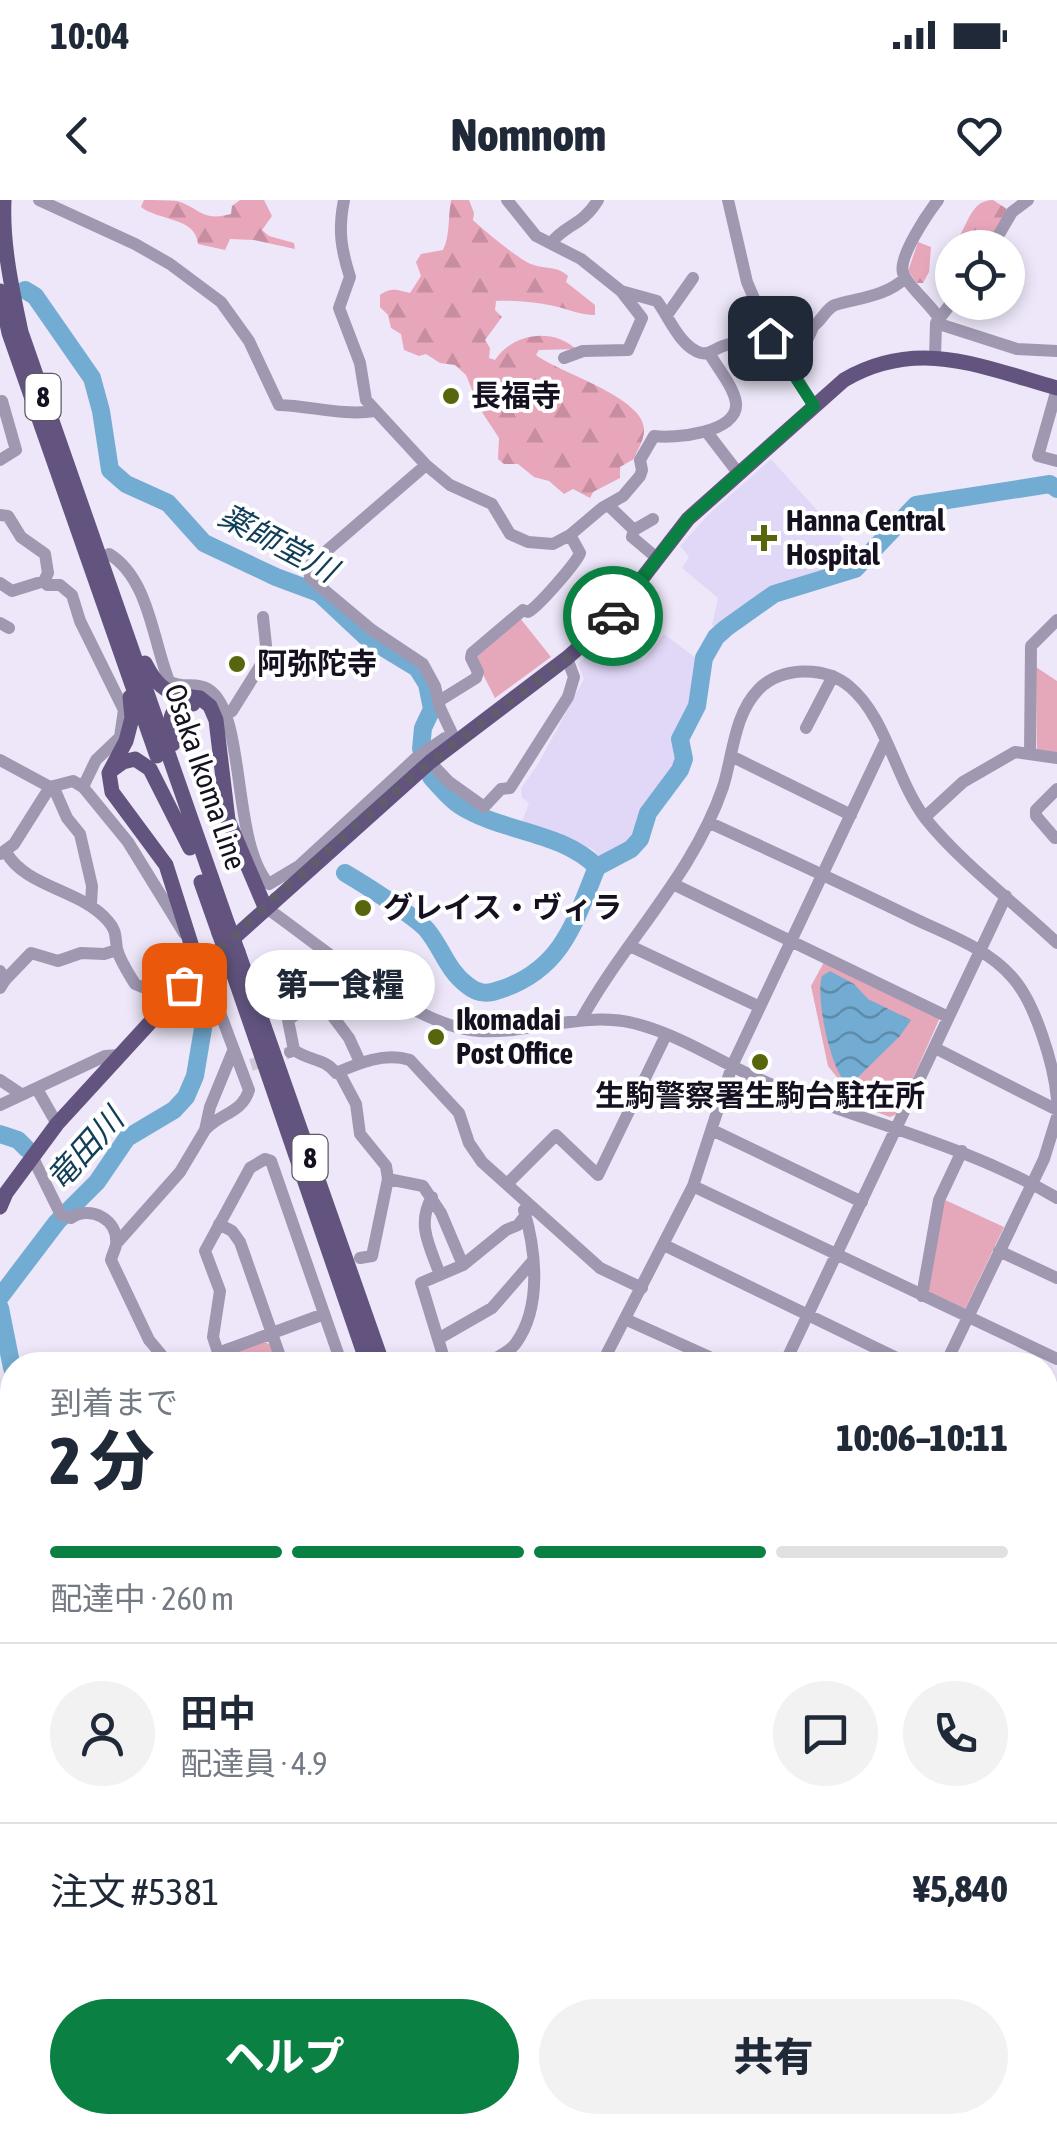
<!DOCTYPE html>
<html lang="ja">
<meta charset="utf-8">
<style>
body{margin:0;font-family:"Asap Condensed","Noto Sans JP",sans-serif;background:#f2f2f3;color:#1f2937;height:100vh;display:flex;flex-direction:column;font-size:38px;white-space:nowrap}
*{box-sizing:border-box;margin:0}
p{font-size:32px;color:#747a83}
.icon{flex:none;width:55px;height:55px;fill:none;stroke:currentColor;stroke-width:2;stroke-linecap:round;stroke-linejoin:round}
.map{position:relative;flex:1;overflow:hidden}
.side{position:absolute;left:0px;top:1152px;width:1058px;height:782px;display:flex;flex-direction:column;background:#fff;border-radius:40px 40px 0 0;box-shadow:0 5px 15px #0003}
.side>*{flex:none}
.fabs{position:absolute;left:935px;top:30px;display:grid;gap:20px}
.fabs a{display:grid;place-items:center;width:90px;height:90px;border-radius:50%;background:#fff;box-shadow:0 5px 15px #0003;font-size:50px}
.pin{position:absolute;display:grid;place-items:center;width:85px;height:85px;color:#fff;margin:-42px;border-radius:20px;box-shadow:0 5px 15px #0006}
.courier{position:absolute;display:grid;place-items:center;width:100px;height:100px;margin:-50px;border:8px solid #0b8043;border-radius:50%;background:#fff;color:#222;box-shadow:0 2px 12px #0007}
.bubble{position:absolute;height:70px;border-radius:35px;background:#fff;box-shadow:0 5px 15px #0003;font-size:32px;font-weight:800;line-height:70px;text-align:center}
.overview em{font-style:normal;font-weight:800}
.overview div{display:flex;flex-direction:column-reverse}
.overview{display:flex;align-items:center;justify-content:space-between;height:170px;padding:0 50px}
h1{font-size:65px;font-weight:800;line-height:75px}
.bar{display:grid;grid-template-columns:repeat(4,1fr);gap:15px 10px;align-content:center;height:120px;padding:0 50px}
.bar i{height:12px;border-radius:8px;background:#e0e1e3}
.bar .active{background:#0b8043}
.bar p{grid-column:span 4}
.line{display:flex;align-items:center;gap:25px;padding:0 50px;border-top:2px solid #e0e1e3}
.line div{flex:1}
.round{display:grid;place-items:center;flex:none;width:105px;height:105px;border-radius:52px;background:#f2f2f3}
.cta{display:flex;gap:20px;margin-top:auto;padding:20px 50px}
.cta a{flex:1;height:115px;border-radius:60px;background:#0b8043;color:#fff;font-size:40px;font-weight:800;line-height:115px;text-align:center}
.cta a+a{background:#f2f2f3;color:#1f2937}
.status{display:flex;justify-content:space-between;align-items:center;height:70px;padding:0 50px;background:#fff;direction:ltr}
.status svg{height:28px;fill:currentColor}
header{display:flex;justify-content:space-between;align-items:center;height:130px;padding:0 50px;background:#fff;font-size:45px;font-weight:800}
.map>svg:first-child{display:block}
</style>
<div class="status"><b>10:04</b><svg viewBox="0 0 49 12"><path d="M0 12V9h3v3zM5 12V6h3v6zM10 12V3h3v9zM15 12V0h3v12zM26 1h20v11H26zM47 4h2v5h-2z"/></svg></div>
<header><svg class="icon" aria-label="back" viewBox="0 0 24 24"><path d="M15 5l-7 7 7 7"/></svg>Nomnom<svg class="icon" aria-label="heart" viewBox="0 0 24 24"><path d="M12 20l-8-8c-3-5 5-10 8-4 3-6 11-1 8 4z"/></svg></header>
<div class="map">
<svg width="1057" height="1933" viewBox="0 0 1057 1933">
<defs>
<pattern id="forest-firs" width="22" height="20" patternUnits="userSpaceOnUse" patternTransform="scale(2.5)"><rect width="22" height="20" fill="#e8a6ba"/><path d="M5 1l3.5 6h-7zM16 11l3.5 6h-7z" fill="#c68ea0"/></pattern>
<pattern id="water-waves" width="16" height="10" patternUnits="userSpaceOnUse" patternTransform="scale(2.5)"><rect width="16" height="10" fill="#73acd2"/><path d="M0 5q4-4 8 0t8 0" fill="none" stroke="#5d8baa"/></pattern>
</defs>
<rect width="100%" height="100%" fill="#ede7f9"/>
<path fill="#e1d8f7" d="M 771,259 L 861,359 L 847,368 L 771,393 L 717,430 L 712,425 L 718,398 L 682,368 L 689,357 L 680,346 L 709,314 Z
M 664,434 L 701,462 L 700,477 L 693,506 L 678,536 L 679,560 L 649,603 L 634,640 L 602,661 L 594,650 L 550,630 L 522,622 L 529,603 L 522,598 L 521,588 L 538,564 L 584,479 L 578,464 L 605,440 L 618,459 L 627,462 L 644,460 Z
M 398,1922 L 604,1922 L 607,1933 L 383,1933 Z"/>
<path fill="url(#forest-firs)" d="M 144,0 C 155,0 167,0 177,1 C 200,8 202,22 231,14 L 232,6 L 240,0 L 264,0 L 272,16 L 262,30 L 269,36 L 294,43 L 295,49 L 254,40 L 230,39 L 225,50 L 198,44 C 196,17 159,21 141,7 Z
M 451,0 L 469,0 L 474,13 L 473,20 C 482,29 521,61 531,64 C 546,70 556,65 568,76 L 566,82 L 595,105 L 595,115 C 580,115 568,109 554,106 C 534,102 515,100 496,101 L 495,110 L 502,117 L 485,140 L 490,148 L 489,158 L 495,160 C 514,132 553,128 576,149 L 539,150 L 536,155 C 560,173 643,197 644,229 C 645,239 637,250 634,259 L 620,267 L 620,278 L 593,292 L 590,298 L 573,289 L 564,294 L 549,281 L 534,277 L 518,264 L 504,264 L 498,259 L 499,238 L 480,209 L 466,175 L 455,165 L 440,163 L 426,154 L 419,156 L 404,150 L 401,134 L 391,128 L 388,115 L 380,107 L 380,95 C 392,87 396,90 410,93 L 421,76 L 416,62 L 421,54 L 443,50 C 450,37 448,16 451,0 Z
M 993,0 L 1007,9 L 987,47 L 975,47 L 960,35 C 969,20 973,0 993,0 Z
M 918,42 L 931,47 L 929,72 L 923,83 L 917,83 L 908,71 Z"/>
<path fill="#e5a8ba" d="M 520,418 L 551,457 L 495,498 L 473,455 Z
M 1036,467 L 1057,481 L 1057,554 L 1037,552 Z
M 824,762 L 937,816 L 939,820 L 897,914 L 890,917 L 839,898 L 843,885 L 828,866 L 811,786 Z
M 943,999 L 1004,1027 L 965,1109 L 928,1095 Z
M 265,1142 L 271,1145 L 278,1165 L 227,1165 L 229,1154 Z"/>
<path fill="url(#water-waves)" d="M 830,771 L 854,784 L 868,799 L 911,820 L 900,836 L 849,886 C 831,874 815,797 822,776 Z"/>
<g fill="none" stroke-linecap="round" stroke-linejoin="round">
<path stroke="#73acd2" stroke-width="18" d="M 25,90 L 35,96 L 92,178 L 101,211 L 110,270 L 126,284 L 168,303 L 204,343 L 276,377 L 319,393 L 366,437 L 417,468 L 427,484 L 432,509 L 423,528 L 421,549
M 431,577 C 439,586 449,598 459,605 C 502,633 559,630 597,667
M 345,673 C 362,683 416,717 427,730 C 442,748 447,770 467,785 C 479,795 489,794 502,789 C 563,768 575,721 597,667 L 631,649 L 640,639 L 648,613 L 680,570 L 684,559 L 680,539 L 697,506 L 704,458 L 716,437 L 726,428 L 774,394 L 855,369 L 916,305 L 1050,284 L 1057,289
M 0,934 L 18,940 L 27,949
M 0,1097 L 57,1022 L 97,982 L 127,938 L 174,910 L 186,897 L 195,876 L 211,781
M 0,1108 L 12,1168
M 0,1283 L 12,1243
M 0,1333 L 12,1367
M 0,1457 L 12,1444"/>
<path stroke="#cdc7d8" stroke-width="12" stroke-dasharray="12 6" stroke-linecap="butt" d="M 251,865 L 288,853"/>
<path stroke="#a098b1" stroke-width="12" d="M 39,0 L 135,44 L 170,64 L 221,102 L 249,141 L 279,205 C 311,206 343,216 375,211
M 344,0 C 338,30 341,49 350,77 L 339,108 L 360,163 L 366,200 L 426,265 L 450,285 L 492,304 L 510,334 L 528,342 L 553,344 L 570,335 L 602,308 L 623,296 L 640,276 L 642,270 L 640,260 L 654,236 C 673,239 739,233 736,203 C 734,187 717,167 709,153
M 507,0 L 536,36 L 581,59 L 621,91 L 657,101 C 669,117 680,147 701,153 C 710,155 714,149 723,146 C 751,136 785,140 813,126 C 822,121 826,108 835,105 C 859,98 887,96 905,78
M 728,0 L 747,82 L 771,138 L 814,206
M 938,0 C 928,13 898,57 903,73 C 907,85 930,104 938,117
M 551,43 C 566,24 582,26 598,0
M 991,48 L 1012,12 L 1028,0
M 667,115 L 693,78
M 936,123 L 1017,149 L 1057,151
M 935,157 L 936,123 L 952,102
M 564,158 L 583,151 L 628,150 L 642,118 L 621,91
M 792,173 L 814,125
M 1057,189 L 1038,256 L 1057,261
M 0,202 L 2,201 L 16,250 L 0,260
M 706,231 L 739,274
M 426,265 L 309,366 L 310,378 L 372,430 L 423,464 L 435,486 L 440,508 L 456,542
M 608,305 L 634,330 L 632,337 L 657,358
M 0,315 L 8,316 L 21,337 L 45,354 L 48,373 L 44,381
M 634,330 L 653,319
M 109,354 C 149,378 153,442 169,481 C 183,490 198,480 212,492 C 246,522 232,644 269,684 L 299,666 L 416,558 L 445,538
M 0,383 L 12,391 L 44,381 L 47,385 L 60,385 L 72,395 L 80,421 L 124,510 L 120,537 L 96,560 L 83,587 L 128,642 L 184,733
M 0,423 L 9,428
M 439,501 L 476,478 L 478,472 L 471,458 L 472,453 L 523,410 L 528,412 C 538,407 577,362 580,353 L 570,335
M 226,515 L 232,511 L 267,455 L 263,417
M 806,528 L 833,476
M 1030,554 L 1031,446 L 1057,420
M 731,556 L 851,615
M 0,560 L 50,587
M 430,562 L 449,582 L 484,607 L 501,589 L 510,588 L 568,497 L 574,477 L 567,458
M 53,586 L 67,618 L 80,634 L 92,686 L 91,705
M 925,617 L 963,582 L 1015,552 L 1057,558
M 710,623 C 778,654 846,685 913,718 C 946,734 987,748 1012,777 C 1035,802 1054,865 1057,899
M 1055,638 L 1036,616 L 1036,610 L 1057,589
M 6,652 C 26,688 81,689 108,721 C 117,731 115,737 117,749 C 120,761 129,774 135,784 L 162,795 L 169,801
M 0,654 L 14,644 L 50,587 L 73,581 L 83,587
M 673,684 L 948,817
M 265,707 C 320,745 413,827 479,831 C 535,834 589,808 644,826 C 687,839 727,866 768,883 C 864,922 967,945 1057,998
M 630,746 L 760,807
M 199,769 L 216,802 L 249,890 C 242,913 221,913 206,929
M 354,770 L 328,810 L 349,838 L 360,862
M 0,771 L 5,780 L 0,788
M 5,780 L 31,753 L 58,761 L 81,753 L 104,754 L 117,750
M 295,788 L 299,812
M 581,820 C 625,740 693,675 723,587 C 733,555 734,514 759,489 C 782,466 826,466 850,487 C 886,517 896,580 925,618 C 960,662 1016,704 1057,743
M 935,848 L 1057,910
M 294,850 C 309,861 325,858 336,873 C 359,863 385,852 410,860 L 459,913 L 469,943 L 482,962 L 600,1068 L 642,1088
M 290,852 L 294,850 L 288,820 C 301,810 313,806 328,810
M 339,872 L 356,904 L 360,934 L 386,966 L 388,979 L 372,1056 L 360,1058
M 0,880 L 21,894
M 37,889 L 57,924
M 0,905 L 105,856 L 120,855
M 712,930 L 862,1002
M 32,956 L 61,1015 L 71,1018 C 90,1005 119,1019 116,1045 C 115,1050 112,1055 111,1060 L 149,1140 L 170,1165
M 388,979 L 423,986 L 441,1013 L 463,1065
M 507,984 L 556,935 L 598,975 L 666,835
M 693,986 L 1057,1159
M 432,997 C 416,1025 430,1046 440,1075
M 219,1024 L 232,1031 L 240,1042 L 283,1165
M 116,1044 L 180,972 L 205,930 L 210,907 L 233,851
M 664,1045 L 911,1165
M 999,1051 L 1057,1078
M 922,1096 L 939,1000 L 962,951
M 625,1119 L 727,1165
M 438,1139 L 492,1108 L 532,1062
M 218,1153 L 324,1114
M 791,1155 L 808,1165
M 222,1165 L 213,1137 L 220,1091 L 205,1051 L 250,968 L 265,959 L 271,961 L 342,1165
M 446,1165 L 421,1083 L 463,1065 L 506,1030 L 518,1025 L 526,1015
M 483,1165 C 493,1159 509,1153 516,1143 C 542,1107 536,1051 524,1010
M 601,1165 L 693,986 L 732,866 L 885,542
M 784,1165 L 1006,696
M 945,1165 L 1044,959 L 1057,917
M 0,1212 L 12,1219
M 1045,1229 L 1057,1235
M 1045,1305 L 1057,1273
M 1045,1371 L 1057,1380
M 1045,1453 L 1057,1459
M 1045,1524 L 1057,1528
M 0,1600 L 12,1610
M 1045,1654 L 1057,1665
M 0,1661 L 12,1671
M 12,1707 L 12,1750
M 1045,1741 L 1057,1747
M 1045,1840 L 1057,1844
M 1045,1902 L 1057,1884
M 617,1922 L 621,1933
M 757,1922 L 773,1933
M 899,1922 L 902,1933
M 12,1933 L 42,1922
M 375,1933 L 390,1922
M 1026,1933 L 1031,1922"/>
<path stroke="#62547f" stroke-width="15" d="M 4,0 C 2,45 12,89 21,132 L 228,725
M 0,91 L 9,133 L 157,556
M 145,463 C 159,491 170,495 200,498 L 210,506 L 216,520 L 228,620 L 265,707
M 130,497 L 132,518 L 126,541 L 109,573 L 112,592 L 166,665 L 199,769
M 173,544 C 169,525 166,504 193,504
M 112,570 L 123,562 L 135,559 L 150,569 L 190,648
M 201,682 L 219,733
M 238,752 L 383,1165
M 229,761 L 368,1165
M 0,1007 L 6,993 L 57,924 L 199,769 L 430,562 L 567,458 L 610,420 L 688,319 L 844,180 C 918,137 982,167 1057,188
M 637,1922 L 641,1933
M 651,1922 L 655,1933"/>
<path stroke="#62547f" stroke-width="15" d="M 228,725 L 238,752
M 219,733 L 229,761"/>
</g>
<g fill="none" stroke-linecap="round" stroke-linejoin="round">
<path stroke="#615c6c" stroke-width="10" stroke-dasharray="0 18" d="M 184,785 L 264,707 L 418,572 L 567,458 L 613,416"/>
<path stroke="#0b8043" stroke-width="12" d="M 613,416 L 688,319 L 814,206 L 770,138"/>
</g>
<g fill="#57650c" stroke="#fff" stroke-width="4">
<circle cx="451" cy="196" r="10"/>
<path d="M759 323h10v10h10v10h-10v10h-10v-10h-10v-10h10z"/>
<circle cx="237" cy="464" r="10"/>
<circle cx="363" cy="708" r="10"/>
<circle cx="436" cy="837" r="10"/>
<circle cx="760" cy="862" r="10"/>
</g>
<g text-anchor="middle" stroke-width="8" stroke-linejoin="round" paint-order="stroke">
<g fill="#fff" stroke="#5c5863" stroke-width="2.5">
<rect x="25.5" y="174" width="35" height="46" rx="8"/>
<rect x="292.5" y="935" width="35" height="46" rx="8"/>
</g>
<g font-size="28" font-weight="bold" fill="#161120">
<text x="43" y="207">8</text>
<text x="310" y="968">8</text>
</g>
<g font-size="30" font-weight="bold" fill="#161120" stroke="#fff" text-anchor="start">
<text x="471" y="206">長福寺</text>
<text x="786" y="331">Hanna Central<tspan x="786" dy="34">Hospital</tspan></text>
<text x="257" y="474">阿弥陀寺</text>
<text x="383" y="718">グレイス・ヴィラ</text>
<text x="456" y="830">Ikomadai<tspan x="456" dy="34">Post Office</tspan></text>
<text x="760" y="906" text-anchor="middle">生駒警察署生駒台駐在所</text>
</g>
<g font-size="30" fill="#161120" stroke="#fff">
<text transform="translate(205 577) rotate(71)" y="10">Osaka Ikoma Line</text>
</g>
<g font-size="32" font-style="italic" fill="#103e58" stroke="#fff">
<text transform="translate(278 343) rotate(28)" y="11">薬師堂川</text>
<text transform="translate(85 949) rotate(-48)" y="11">竜田川</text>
</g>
</g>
</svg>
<div class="fabs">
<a><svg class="icon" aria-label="locate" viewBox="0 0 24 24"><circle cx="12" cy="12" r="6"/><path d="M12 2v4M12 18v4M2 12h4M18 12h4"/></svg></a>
</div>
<div class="pin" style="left:184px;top:785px;background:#ea580c"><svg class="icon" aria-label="bag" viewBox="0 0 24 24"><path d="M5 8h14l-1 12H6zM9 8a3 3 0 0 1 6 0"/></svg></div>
<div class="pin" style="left:770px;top:138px;background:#1f2937"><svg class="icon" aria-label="home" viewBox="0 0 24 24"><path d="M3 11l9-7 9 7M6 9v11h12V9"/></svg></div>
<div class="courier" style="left:613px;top:416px"><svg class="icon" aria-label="car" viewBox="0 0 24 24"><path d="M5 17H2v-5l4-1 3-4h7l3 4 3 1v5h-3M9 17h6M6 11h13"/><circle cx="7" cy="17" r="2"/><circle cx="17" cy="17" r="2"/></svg></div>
<div class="bubble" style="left:245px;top:750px;width:190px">第一食糧</div>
<section class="side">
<div class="overview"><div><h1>2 分</h1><p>到着まで</p></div><em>10:06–10:11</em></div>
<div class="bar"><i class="active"></i><i class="active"></i><i class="active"></i><i></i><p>配達中 · 260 m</p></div>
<div class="line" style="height:180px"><a class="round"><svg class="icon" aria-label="person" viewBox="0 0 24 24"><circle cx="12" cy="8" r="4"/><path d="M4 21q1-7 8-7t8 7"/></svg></a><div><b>田中</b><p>配達員 · 4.9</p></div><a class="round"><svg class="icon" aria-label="chat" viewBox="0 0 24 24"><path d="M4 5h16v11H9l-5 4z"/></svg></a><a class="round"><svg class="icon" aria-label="phone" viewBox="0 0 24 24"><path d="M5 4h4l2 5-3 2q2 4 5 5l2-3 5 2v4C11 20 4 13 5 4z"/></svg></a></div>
<div class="line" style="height:130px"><div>注文 #5381</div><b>¥5,840</b></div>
<div class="cta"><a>ヘルプ</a><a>共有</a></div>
</section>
</div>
